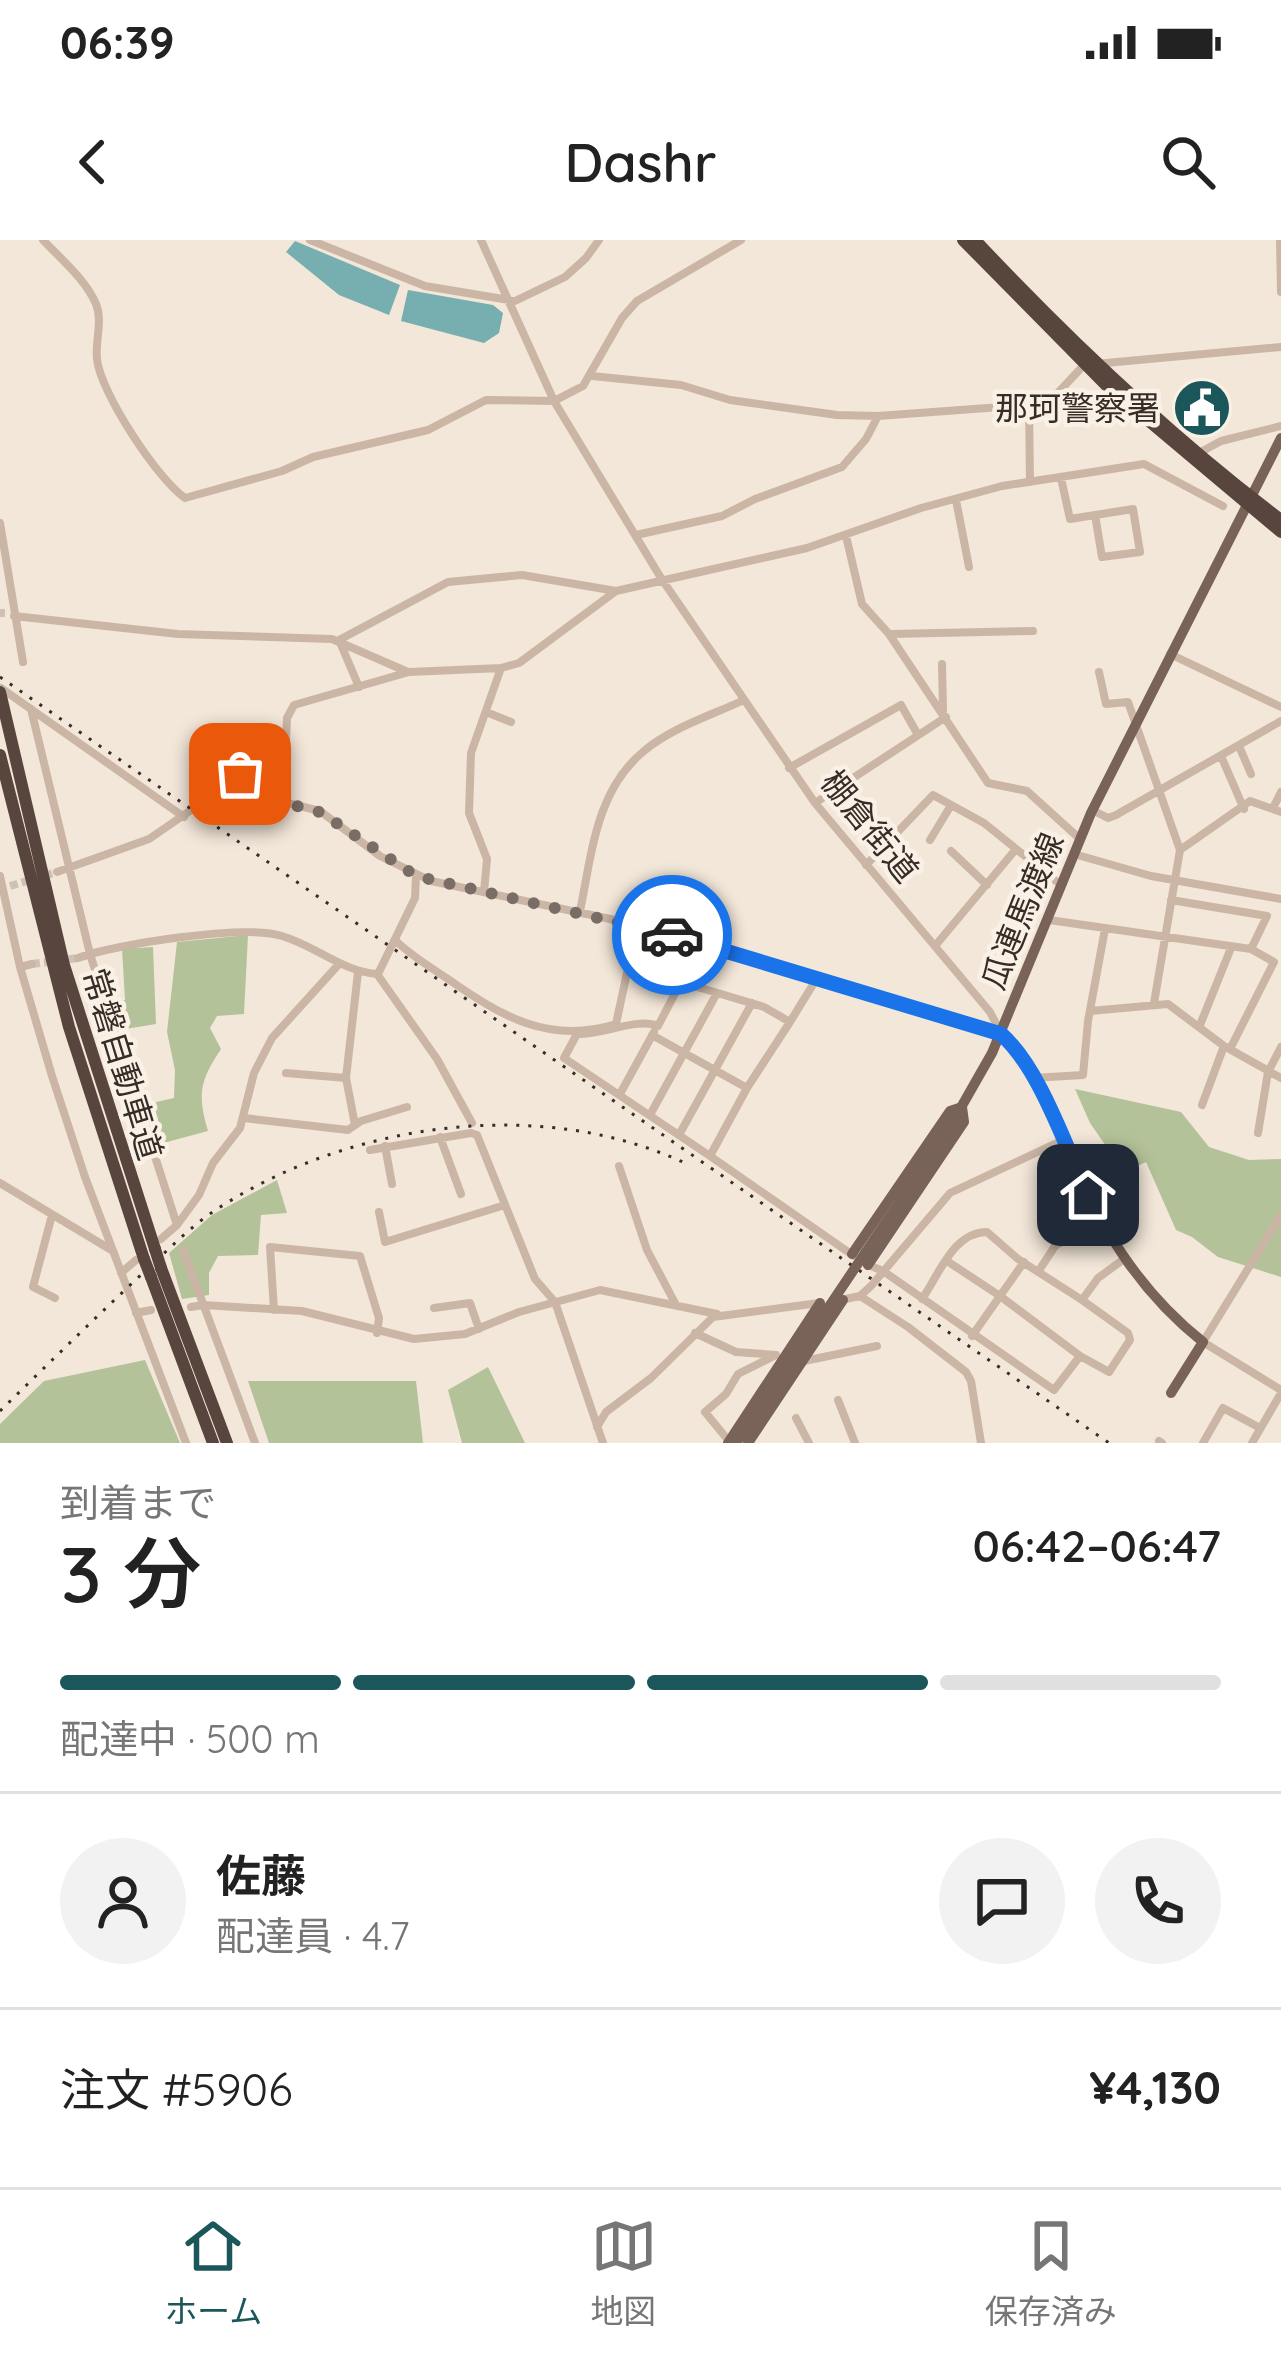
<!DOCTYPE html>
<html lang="ja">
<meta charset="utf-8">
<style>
body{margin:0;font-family:Quicksand,"Noto Sans JP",sans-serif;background:#f2f2f2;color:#222;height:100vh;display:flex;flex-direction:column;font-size:45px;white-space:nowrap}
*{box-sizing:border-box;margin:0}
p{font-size:39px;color:#767676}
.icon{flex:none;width:66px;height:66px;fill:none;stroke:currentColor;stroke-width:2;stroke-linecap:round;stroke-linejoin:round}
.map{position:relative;height:1203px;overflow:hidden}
.drawer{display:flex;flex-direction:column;background:#fff;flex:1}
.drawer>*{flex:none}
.pin{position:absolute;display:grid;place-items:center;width:102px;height:102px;color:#fff;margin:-51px;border-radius:24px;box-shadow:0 6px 18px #0006}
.courier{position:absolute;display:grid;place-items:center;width:120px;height:120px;margin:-60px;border:9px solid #1a73e8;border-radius:50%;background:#fff;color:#222;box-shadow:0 3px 15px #0007}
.headline em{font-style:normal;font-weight:600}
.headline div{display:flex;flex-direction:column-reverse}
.headline{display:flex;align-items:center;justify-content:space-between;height:204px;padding:0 60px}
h1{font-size:78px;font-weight:600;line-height:90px}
.bar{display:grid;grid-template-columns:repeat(4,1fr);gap:18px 12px;align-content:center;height:144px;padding:0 60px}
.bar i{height:15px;border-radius:9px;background:#e0e0e0}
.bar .current{background:#1a565a}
.bar p{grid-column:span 4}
.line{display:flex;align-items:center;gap:30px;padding:0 60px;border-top:3px solid #e0e0e0}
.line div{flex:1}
.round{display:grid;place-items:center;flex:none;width:126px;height:126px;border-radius:63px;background:#f2f2f2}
.status{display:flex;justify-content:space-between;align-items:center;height:84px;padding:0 60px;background:#fff;direction:ltr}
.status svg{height:33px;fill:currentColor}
header{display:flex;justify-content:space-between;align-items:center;height:156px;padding:0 60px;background:#fff;font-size:54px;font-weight:600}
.tab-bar{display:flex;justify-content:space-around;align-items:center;height:168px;border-top:3px solid #e0e0e0;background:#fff;font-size:33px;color:#767676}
.tab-bar a{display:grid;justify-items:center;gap:6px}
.tab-bar .current{color:#1a565a}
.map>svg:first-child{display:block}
</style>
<div class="status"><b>06:39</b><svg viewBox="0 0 49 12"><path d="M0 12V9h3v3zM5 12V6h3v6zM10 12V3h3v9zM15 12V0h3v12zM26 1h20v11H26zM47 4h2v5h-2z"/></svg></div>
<header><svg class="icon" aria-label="back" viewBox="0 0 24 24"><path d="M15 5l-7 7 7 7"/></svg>Dashr<svg class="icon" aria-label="search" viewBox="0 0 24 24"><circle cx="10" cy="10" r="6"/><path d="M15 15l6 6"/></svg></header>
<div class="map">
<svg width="1281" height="1203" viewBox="0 0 1281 1203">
<rect width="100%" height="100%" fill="#f3e7d9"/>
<path fill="#b4c299" d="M 248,695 L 244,774 L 217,776 L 210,788 L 221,809 C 200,841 197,853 208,891 L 156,905 L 143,865 L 174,858 L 175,830 L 167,792 L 177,702 Z
M 153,707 L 156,784 L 119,790 L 118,762 L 125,760 L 122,709 Z
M 1075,849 L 1181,872 L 1209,907 L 1249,920 L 1281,919 L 1281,1037 L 1218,1017 L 1192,997 L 1176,990 L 1146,922 L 1124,932 L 1090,883 Z
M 277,940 L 287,973 L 261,975 L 258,1015 L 218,1016 L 209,1033 L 209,1055 L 182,1059 L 169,1013 L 212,975 Z
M 145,1120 L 180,1203 L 0,1203 L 0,1184 L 44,1141 Z
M 488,1127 L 525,1203 L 462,1203 L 448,1150 Z
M 248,1141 L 416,1141 L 423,1203 L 269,1203 Z"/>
<path fill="#77afb1" d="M 295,1 L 400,45 L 389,75 L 339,55 L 286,12 Z
M 408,50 L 493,65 L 503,73 L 499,93 L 484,103 L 401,81 Z"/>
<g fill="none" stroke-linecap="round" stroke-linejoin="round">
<path stroke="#cdc2b5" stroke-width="8" stroke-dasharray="8 4" stroke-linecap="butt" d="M 0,373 L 5,373
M 10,646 L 57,632
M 32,724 L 78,718"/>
<path stroke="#cbb6a5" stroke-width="8" d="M 43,0 C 61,19 86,40 96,64 C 103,81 95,101 97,119 C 100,152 158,240 185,258 L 282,231 L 313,217 L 428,190 L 486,160 L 554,161 L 583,146 L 622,78 L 637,61 L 741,0
M 310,0 L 425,46 L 515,61 L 565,37 L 586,18 L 599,0
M 481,0 L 554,161 L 661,338 L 815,563 L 990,772 L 1001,793
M 1280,0 L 1281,52
M 592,136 L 681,145 L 730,160 L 837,175 L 878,176 L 1029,165 L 1053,158 L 1084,125 L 1281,107
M 1029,165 L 1030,242
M 1199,213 L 1221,201 L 1281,186
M 1061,238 L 1070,279 L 1133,269 L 1140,312 L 1102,317 L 1095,275
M 956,260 L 969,327
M 0,283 L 23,422
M 636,295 L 722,276 L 755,259 L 842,227 L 866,199 L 878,176
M 846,296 L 862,364 L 889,394 L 988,543 L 1027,551 L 1080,599
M 14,376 L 178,394 L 332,399 L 408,432
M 891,394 L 1033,391
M 1170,414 L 1281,467
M 942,424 L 943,470
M 1099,432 L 1106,464 L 1128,462 L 1180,610
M 359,447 L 339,400 L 448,342 L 522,335 L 616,351
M 1,448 L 184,577
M 31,469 L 90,714 L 177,985 L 161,999
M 486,472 L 511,482
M 221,506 L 240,516 L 240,534
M 1239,506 L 1251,534
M 1221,516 L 1244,569
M 789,528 L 901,465 L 918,495
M 231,549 L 240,534 L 274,530 L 285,522 L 287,478 L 294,465 L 409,432 L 501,428 L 519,423 L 616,351 L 807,308 L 921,268 L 1002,246 L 1144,224 L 1223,266
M 815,563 L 946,477
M 1273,568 L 1281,552
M 1092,570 L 1108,578 L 1116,575 L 1281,481
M 930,600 L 950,567
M 951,611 L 987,645
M 1074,614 L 1151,636 L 1281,659
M 866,625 L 933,555 L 984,583 L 1061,645
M 57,632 L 149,599 L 216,553 L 231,549 L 320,571 L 380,616 L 431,641 L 629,683 L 1000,794
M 0,636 L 20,727 L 52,836 L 85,937 L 186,1203
M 484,652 L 487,619 L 469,573 L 471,513 L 501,428
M 1171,660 L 1267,676 L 1251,709
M 580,671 C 592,613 596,550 644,511 C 671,488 712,475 744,460
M 1049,680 L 1251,709 L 1274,722 L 1230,809
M 395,700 C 410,715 430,727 448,739 C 501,776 549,805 616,784 L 628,728 L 681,742
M 935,706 L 1016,609
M 78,718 C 115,704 246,684 282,696 C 316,706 341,731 377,734 L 437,819 L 472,883
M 20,727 L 32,724
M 378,734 L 415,658 L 416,636
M 681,742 L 764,767 L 790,782 L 747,848 L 710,916 L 564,818 L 577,794 C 602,795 638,777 658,786 Z
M 1154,763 L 1180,610 L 1250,561 L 1281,572
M 1090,771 L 1168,764 L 1224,806 L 1281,838
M 790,782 L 817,738
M 1200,785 L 1231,708
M 652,795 L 747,848
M 286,833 L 346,838
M 1033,838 L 1083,835 L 1088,781 L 1105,689
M 620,854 L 654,792
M 1202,865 L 1224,806
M 650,875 L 717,753
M 244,878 L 348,890 L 361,881 L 407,867
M 355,885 L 346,838 L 358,732
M 1258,893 L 1268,832 L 1281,807
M 679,895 L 752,763
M 440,897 L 461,954
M 385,906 L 392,944
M 370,910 L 471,893 L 477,895 L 535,1039 L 555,1062 L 603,1203
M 710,916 L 854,1016
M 619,926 L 647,1010 L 675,1063
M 0,943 L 113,1011
M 379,972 L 385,1002 L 505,965
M 52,975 L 33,1047 L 55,1058
M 1281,975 L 1203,1102 L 1281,1150
M 177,985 L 199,955 L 213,923 L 240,888 L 254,833 L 272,798 L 339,724
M 183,1010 L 255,1203
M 947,1021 L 1000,1056 L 972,1096
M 1024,1022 L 1000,1056 L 1080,1116
M 866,1024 L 883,1031 L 1054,1150 L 1080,1116 L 1109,1132 L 1130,1100 L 1128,1093 L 1082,1060 L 1098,1038 L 1124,1019
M 1038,1032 L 1055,1006 L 1099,979
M 121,1033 L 136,1020
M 860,1056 L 908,1087 L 966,1132 L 971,1141 L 981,1203
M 922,1059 C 939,1035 953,992 987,992 L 1018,1019 L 1082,1060
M 840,1060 L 860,1056 L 871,1046 L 950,953 L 1063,900
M 191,1067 L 203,1065 L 302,1071 L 414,1099 L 465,1094 L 519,1072 L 600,1050 L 717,1074
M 434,1068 L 470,1063 L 479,1089
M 274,1070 L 270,1007 L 360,1016 L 379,1078 L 377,1093
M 136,1073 L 151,1070
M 695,1093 L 736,1112 L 776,1115 L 738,1134 L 726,1154 L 705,1172 L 728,1200
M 804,1121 L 877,1106
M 838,1160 L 855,1203
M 796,1178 L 809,1203
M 597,1187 L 606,1172 L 651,1138 L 713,1077 L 819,1063
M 1159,1201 L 1162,1203
M 1203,1203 L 1223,1168 L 1260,1188
M 1252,1203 L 1281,1153"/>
<path stroke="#796257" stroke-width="10" d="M 1001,794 C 1039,827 1057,888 1077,932 C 1108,999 1144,1055 1203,1102 L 1171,1153
M 900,961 L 947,892 L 992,813 L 1091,573 L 1281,198
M 852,1014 L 950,871 L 962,867 L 964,882 L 868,1025
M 728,1203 L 820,1063
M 736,1203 L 785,1132
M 748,1203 L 843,1060"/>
<path stroke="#58453d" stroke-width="12" d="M 963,0 L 1106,145 L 1281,292
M 975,0 C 1070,101 1170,196 1281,280
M 0,452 L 64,725 L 155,1009
M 0,515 L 69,787 L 144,1019
M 161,1028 L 227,1203
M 151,1037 L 213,1203"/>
<path stroke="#372c27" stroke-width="3" stroke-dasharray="3 9" stroke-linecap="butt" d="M 0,437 L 1109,1203
M 0,1171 C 48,1124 96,1077 145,1031 C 167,1011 189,988 214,971 C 347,883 538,855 685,923"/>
<path stroke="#796257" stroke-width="10" d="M 785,1132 L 900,961"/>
<path stroke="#58453d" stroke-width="12" d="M 155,1009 L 161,1028
M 144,1019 L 151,1037"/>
</g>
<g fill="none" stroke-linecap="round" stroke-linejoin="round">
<path stroke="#796d65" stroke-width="12" stroke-dasharray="0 21.6" d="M 240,534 L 231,549 L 320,572 L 416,636 L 672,695"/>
<path stroke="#1a73e8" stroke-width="15" d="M 672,695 L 1001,794 C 1040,828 1066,908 1088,955"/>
</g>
<defs>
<symbol id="civic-disc" viewBox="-11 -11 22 22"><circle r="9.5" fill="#1a565a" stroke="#faf1e6"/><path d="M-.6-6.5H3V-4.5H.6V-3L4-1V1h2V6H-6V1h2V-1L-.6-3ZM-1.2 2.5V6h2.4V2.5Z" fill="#fff"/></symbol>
</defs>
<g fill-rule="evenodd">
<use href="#civic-disc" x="1169" y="135" width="66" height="66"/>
</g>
<g text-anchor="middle" stroke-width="9" stroke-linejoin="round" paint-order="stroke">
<g font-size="33" fill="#372c27" stroke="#faf1e6" text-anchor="end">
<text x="1160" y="180">那珂警察署</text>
</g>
<g font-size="33" fill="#372c27" stroke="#faf1e6">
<text transform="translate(870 586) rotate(51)" y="12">棚倉街道</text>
<text transform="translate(1022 671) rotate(-68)" y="12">瓜連馬渡線</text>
<text transform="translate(123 824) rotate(73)" y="12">常磐自動車道</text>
</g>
</g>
</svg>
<div class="pin" style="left:240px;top:534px;background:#ea580c"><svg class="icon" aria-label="bag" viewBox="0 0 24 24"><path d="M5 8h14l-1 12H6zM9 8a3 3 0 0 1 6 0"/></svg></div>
<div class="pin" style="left:1088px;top:955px;background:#1f2937"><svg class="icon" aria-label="home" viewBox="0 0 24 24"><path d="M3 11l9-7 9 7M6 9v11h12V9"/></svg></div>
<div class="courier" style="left:672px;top:695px"><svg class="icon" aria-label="car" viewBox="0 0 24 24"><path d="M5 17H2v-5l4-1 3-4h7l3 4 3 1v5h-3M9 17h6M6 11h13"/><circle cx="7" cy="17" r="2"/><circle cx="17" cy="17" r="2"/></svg></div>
</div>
<section class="drawer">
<div class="headline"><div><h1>3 分</h1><p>到着まで</p></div><em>06:42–06:47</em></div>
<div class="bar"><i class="current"></i><i class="current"></i><i class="current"></i><i></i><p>配達中 · 500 m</p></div>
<div class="line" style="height:216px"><a class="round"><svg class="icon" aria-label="person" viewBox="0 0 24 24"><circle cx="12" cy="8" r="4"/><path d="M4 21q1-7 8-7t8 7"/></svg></a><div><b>佐藤</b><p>配達員 · 4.7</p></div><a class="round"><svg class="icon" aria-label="chat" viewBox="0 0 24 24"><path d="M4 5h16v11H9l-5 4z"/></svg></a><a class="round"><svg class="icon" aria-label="phone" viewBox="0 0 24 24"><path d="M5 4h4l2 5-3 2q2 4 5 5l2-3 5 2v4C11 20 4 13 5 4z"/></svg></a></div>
<div class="line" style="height:156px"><div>注文 #5906</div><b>¥4,130</b></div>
</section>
<nav class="tab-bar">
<a class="current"><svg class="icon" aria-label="home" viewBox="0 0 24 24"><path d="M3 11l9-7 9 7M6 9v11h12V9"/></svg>ホーム</a>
<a><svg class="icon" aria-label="map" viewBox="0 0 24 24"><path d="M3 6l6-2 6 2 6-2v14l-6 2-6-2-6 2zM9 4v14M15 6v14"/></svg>地図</a>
<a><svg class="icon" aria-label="saved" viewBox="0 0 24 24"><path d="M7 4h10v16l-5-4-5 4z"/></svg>保存済み</a>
</nav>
